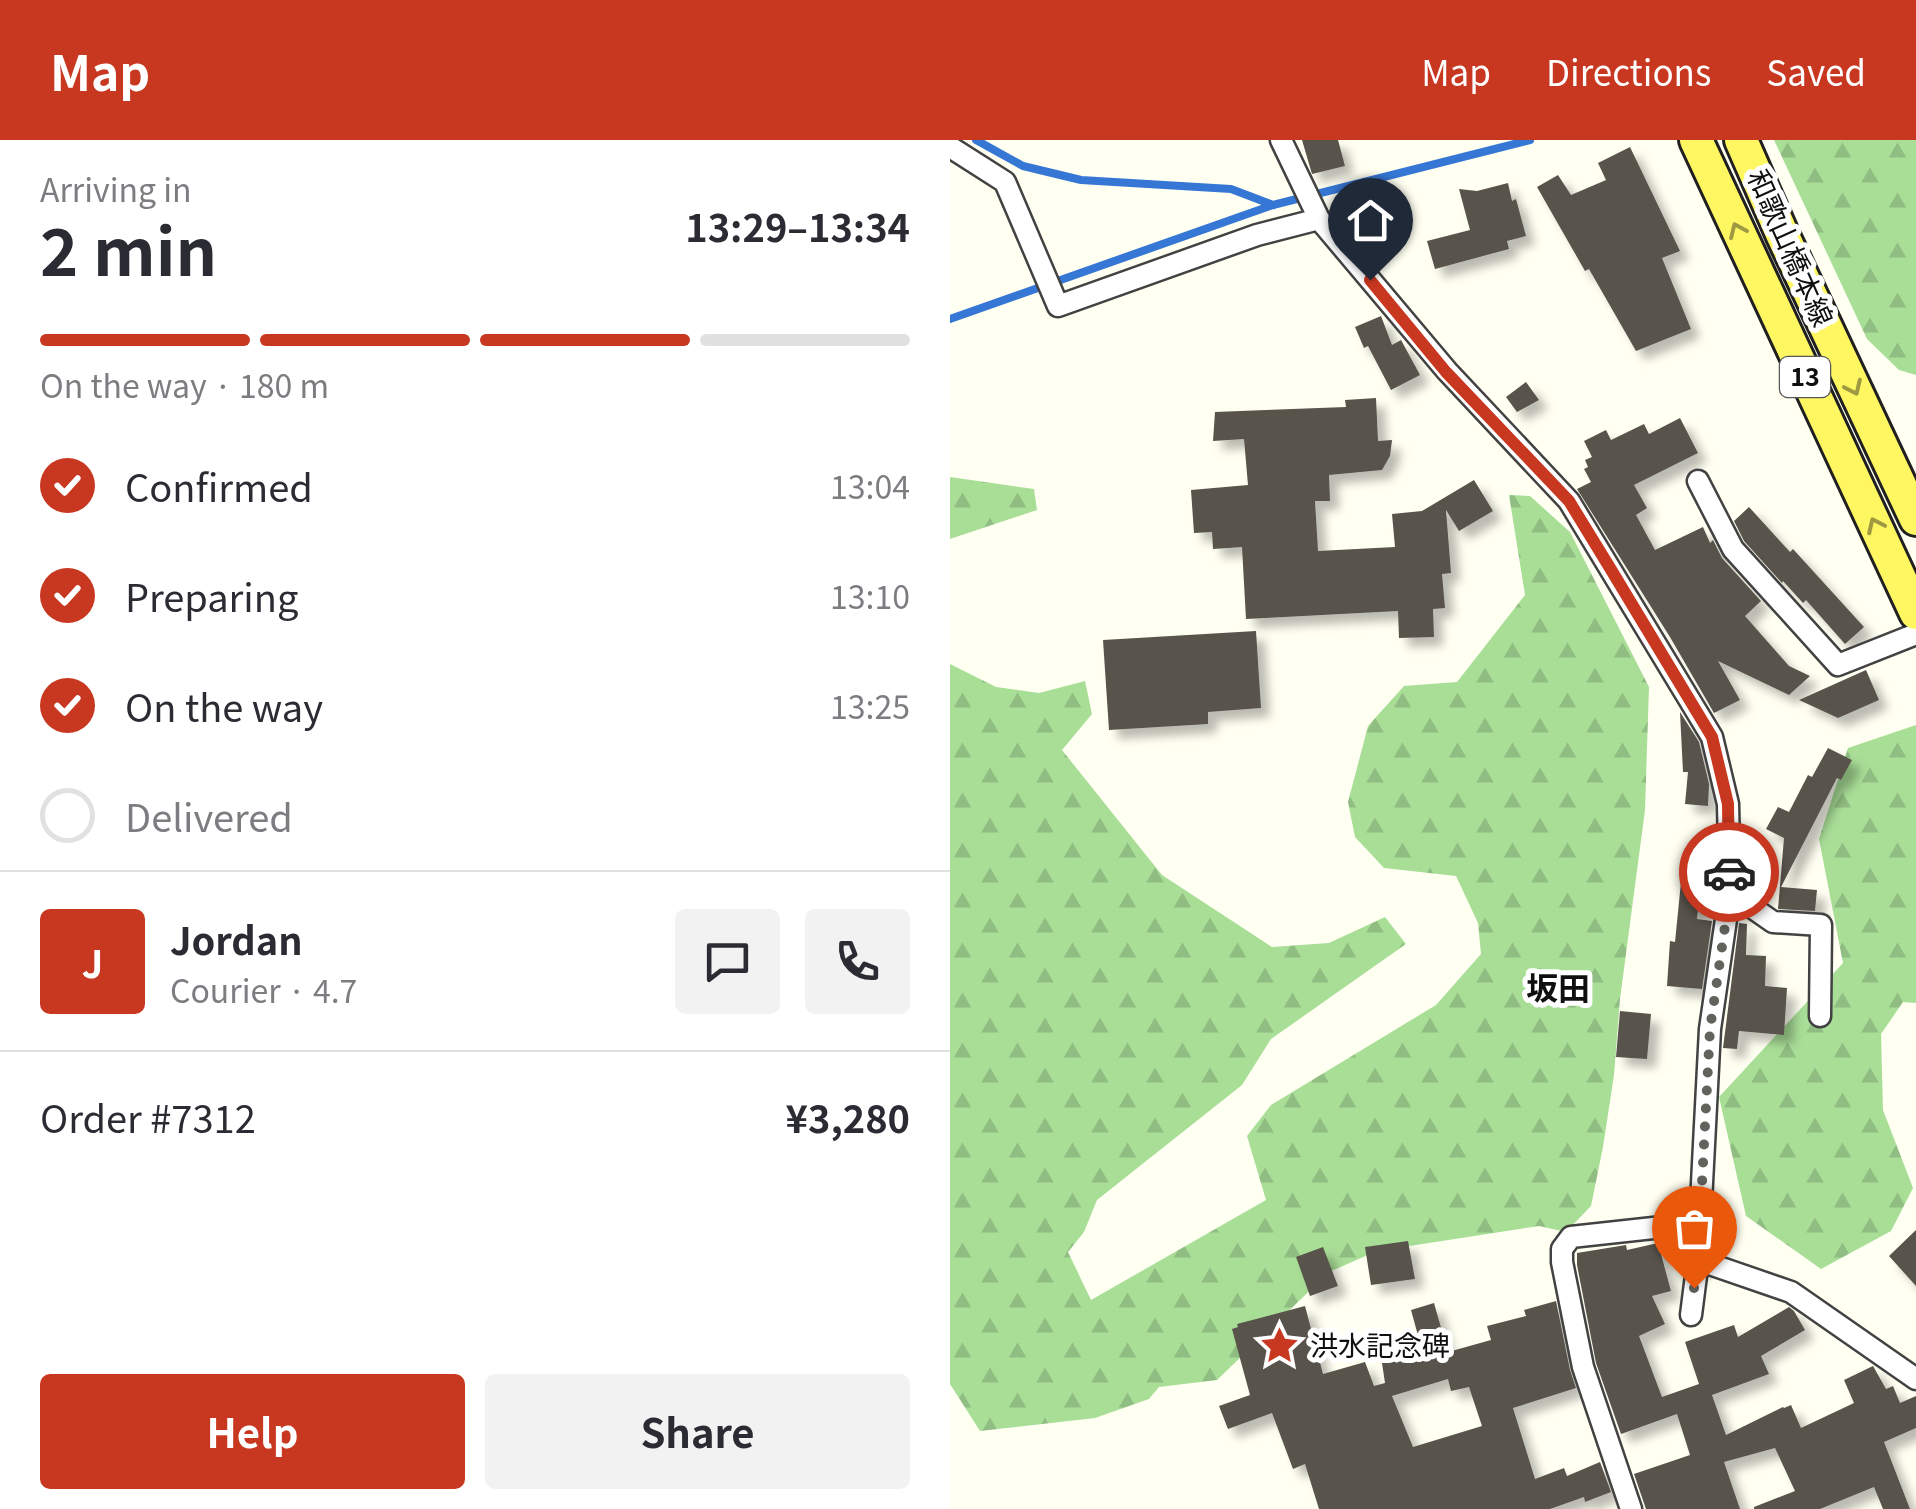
<!DOCTYPE html>
<meta charset="utf-8">
<style>
body{margin:0;font-family:Georgia,"Noto Sans JP",serif;background:#f2f2f3;color:#2b2b33;height:100vh;display:flex;flex-direction:column;font-size:38px;white-space:nowrap}
*{box-sizing:border-box;margin:0}
p{font-size:32px;color:#7c7c81}
.icon{flex:none;width:55px;height:55px;fill:none;stroke:currentColor;stroke-width:2;stroke-linecap:round;stroke-linejoin:round}
.map{position:relative;flex:1;overflow:hidden}
.drawer{display:flex;flex-direction:column;background:#fff;width:950px}
.drawer>*{flex:none}
.pin{position:absolute;display:grid;place-items:center;width:85px;height:85px;color:#fff;margin:-102px -42px;border-radius:50% 50% 50% 0;rotate:-45deg;box-shadow:0 0 10px #0007}
.pin .icon{rotate:45deg}
.courier{position:absolute;display:grid;place-items:center;width:100px;height:100px;margin:-50px;border:8px solid #c8371f;border-radius:50%;background:#fff;color:#222;box-shadow:0 2px 12px #0007}
.head em{font-style:normal;font-weight:700}
.head div{display:flex;flex-direction:column-reverse}
.head{display:flex;align-items:center;justify-content:space-between;height:170px;padding:0 40px}
h1{font-size:65px;font-weight:700;line-height:75px}
.bar{display:grid;grid-template-columns:repeat(4,1fr);gap:15px 10px;align-content:center;height:120px;padding:0 40px}
.bar i{height:12px;border-radius:8px;background:#e1e1e2}
.bar .selected{background:#c8371f}
.bar p{grid-column:span 4}
.line{display:flex;align-items:center;gap:25px;padding:0 40px;border-top:2px solid #e1e1e2}
.line div{flex:1}
.round{display:grid;place-items:center;flex:none;width:105px;height:105px;border-radius:10px;background:#f2f2f3}
ol{padding:0 40px;list-style:none}
li{display:flex;align-items:center;gap:30px;height:110px}
li p{margin-inline-start:auto}
li .icon{padding:10px;border-radius:50%;background:#c8371f;color:#fff;stroke-width:4}
li:last-child{color:#7c7c81}
li i{width:55px;height:55px;border:5px solid #e1e1e2;border-radius:50%}
.primary-button{display:flex;gap:20px;margin-top:auto;padding:20px 40px}
.primary-button a{flex:1;height:115px;border-radius:10px;background:#c8371f;color:#fff;font-size:40px;font-weight:700;line-height:115px;text-align:center}
.primary-button a+a{background:#f2f2f3;color:#2b2b33}
header{display:flex;align-items:center;gap:60px;box-sizing:border-box;height:140px;padding:0 50px;background:#c8371f;color:#fff}
header strong{font-size:48px}
nav{display:flex;gap:55px;margin-inline-start:auto;font-size:35px}
main{display:flex;flex:1;min-height:0}
.map>svg:first-child{display:block}
</style>
<header>
<strong>Map</strong>
<nav><a>Map</a><a>Directions</a><a>Saved</a></nav>
</header>
<main>
<section class="drawer">
<div class="head"><div><h1>2 min</h1><p>Arriving in</p></div><em>13:29–13:34</em></div>
<div class="bar"><i class="selected"></i><i class="selected"></i><i class="selected"></i><i></i><p>On the way · 180 m</p></div>
<ol>
<li><svg class="icon" aria-label="check" viewBox="0 0 24 24"><path d="M5 12l5 5 9-10"/></svg>Confirmed<p>13:04</p></li>
<li><svg class="icon" aria-label="check" viewBox="0 0 24 24"><path d="M5 12l5 5 9-10"/></svg>Preparing<p>13:10</p></li>
<li><svg class="icon" aria-label="check" viewBox="0 0 24 24"><path d="M5 12l5 5 9-10"/></svg>On the way<p>13:25</p></li>
<li><i></i>Delivered</li>
</ol>
<div class="line" style="height:180px"><b class="round" style="background:#c8371f;color:#fff">J</b><div><b>Jordan</b><p>Courier · 4.7</p></div><a class="round"><svg class="icon" aria-label="chat" viewBox="0 0 24 24"><path d="M4 5h16v11H9l-5 4z"/></svg></a><a class="round"><svg class="icon" aria-label="phone" viewBox="0 0 24 24"><path d="M5 4h4l2 5-3 2q2 4 5 5l2-3 5 2v4C11 20 4 13 5 4z"/></svg></a></div>
<div class="line" style="height:130px"><div>Order #7312</div><b>¥3,280</b></div>
<div class="primary-button"><a>Help</a><a>Share</a></div>
</section>
<div class="map">
<svg width="966" height="1369" viewBox="0 0 966 1369">
<defs>
<pattern id="forest-firs" width="22" height="20" patternUnits="userSpaceOnUse" patternTransform="scale(2.5)"><rect width="22" height="20" fill="#a9de97"/><path d="M5 1l3.5 6h-7zM16 11l3.5 6h-7z" fill="#90bd81"/></pattern>
<filter id="shadow"><feDropShadow dx="9" dy="9" stdDeviation="5" flood-color="#0004"/></filter>
</defs>
<rect width="100%" height="100%" fill="#fffff2"/>
<path fill="url(#forest-firs)" d="M 824,0 L 966,0 L 966,235 L 949,230 L 917,199 Z
M 0,337 L 84,349 L 87,370 L 0,399 Z
M 559,355 L 580,356 L 620,392 L 699,547 L 695,670 L 670,859 L 664,935 L 653,1007 L 641,1066 L 616,1092 L 589,1086 L 427,1111 L 379,1132 L 267,1240 L 209,1247 L 199,1259 L 145,1278 L 30,1291 L 0,1244 L 0,524 L 46,547 L 89,553 L 135,541 L 142,574 L 112,610 L 212,735 L 322,807 L 379,803 L 435,777 L 456,804 L 321,899 L 292,945 L 147,1060 L 134,1092 L 118,1112 L 141,1160 L 316,1060 L 297,996 L 321,965 L 486,865 L 531,814 L 528,783 L 506,736 L 434,728 L 405,697 L 398,662 L 418,586 L 454,546 L 507,542 L 575,455 Z
M 966,585 L 966,863 L 953,862 L 931,894 L 933,970 L 963,1048 L 941,1091 L 871,1129 L 796,1076 L 769,957 L 893,823 L 869,699 L 898,608 Z"/>
<g fill="none" stroke-linecap="round" stroke-linejoin="round">
<path stroke="#3677d5" stroke-width="8" d="M 26,0 L 73,26 L 131,40 L 281,49 L 323,65
M 0,179 L 323,65 L 580,0"/>
</g>
<path fill="#59534b" fill-rule="evenodd" filter="url(#shadow)" d="M 352,0 L 388,0 L 395,26 L 362,34 Z
M 680,7 L 730,111 L 712,118 L 741,189 L 686,211 L 639,129 L 635,131 L 587,47 L 608,35 L 621,55 L 656,40 L 648,23 Z
M 558,43 L 562,61 L 566,59 L 576,96 L 557,101 L 559,109 L 485,129 L 477,101 L 520,90 L 509,49 L 527,51 Z
M 423,74 L 432,94 L 409,104 L 400,84 Z
M 431,176 L 442,205 L 451,200 L 470,235 L 441,250 L 418,206 L 414,208 L 405,187 Z
M 576,242 L 589,260 L 567,272 L 556,257 Z
M 426,258 L 428,301 L 442,300 L 440,316 L 432,330 L 379,335 L 380,361 L 365,361 L 368,411 L 445,407 L 442,374 L 472,371 L 524,340 L 543,371 L 509,391 L 496,370 L 501,433 L 492,434 L 495,468 L 483,469 L 484,497 L 449,498 L 448,471 L 296,479 L 292,407 L 263,409 L 262,392 L 244,393 L 241,350 L 298,345 L 294,299 L 263,301 L 265,272 L 396,267 L 395,260 Z
M 730,278 L 748,313 L 684,345 L 697,368 L 686,375 L 705,410 L 753,387 L 760,403 L 763,400 L 772,418 L 811,461 L 795,476 L 839,526 L 860,536 L 839,555 L 768,521 L 790,560 L 764,573 L 720,497 L 627,349 L 641,342 L 634,329 L 638,327 L 635,320 L 642,317 L 634,301 L 656,290 L 661,300 L 694,284 L 699,294 Z
M 799,367 L 840,412 L 843,409 L 914,487 L 895,504 L 856,460 L 853,463 L 833,441 L 832,443 L 794,401 L 784,381 Z
M 306,491 L 311,568 L 258,572 L 258,584 L 159,590 L 153,500 Z
M 916,530 L 929,560 L 888,578 L 849,560 Z
M 730,572 L 749,602 L 759,644 L 758,666 L 735,664 L 738,632 L 733,632 Z
M 878,608 L 902,620 L 891,640 L 887,638 L 831,747 L 867,750 L 865,771 L 828,769 L 834,698 L 816,689 L 828,667 L 839,672 L 858,635 L 862,637 Z
M 733,722 L 753,724 L 747,779 L 762,781 L 752,849 L 717,846 L 720,801 L 725,802 Z
M 789,783 L 797,784 L 796,815 L 816,816 L 815,846 L 837,848 L 834,895 L 789,891 L 787,909 L 773,908 Z
M 670,871 L 701,874 L 697,919 L 666,917 Z
M 966,1090 L 966,1146 L 939,1116 Z
M 458,1101 L 465,1139 L 421,1145 L 415,1107 Z
M 708,1103 L 721,1151 L 702,1156 L 715,1184 L 689,1196 L 712,1257 L 749,1244 L 735,1202 L 784,1185 L 788,1197 L 839,1167 L 844,1171 L 855,1190 L 811,1216 L 819,1234 L 762,1255 L 776,1295 L 833,1267 L 834,1268 L 841,1265 L 851,1288 L 904,1263 L 894,1240 L 923,1226 L 936,1249 L 943,1246 L 950,1263 L 966,1256 L 966,1288 L 934,1302 L 960,1369 L 933,1369 L 924,1347 L 870,1369 L 804,1369 L 804,1367 L 845,1351 L 825,1308 L 774,1322 L 790,1369 L 696,1369 L 684,1334 L 740,1315 L 727,1274 L 671,1294 L 646,1223 L 627,1125 L 627,1113 L 676,1105 L 677,1110 Z
M 373,1107 L 388,1146 L 360,1156 L 346,1117 Z
M 606,1161 L 620,1230 L 626,1248 L 563,1268 L 585,1339 L 614,1328 L 617,1336 L 650,1322 L 661,1352 L 635,1362 L 634,1357 L 600,1369 L 369,1369 L 355,1324 L 343,1329 L 322,1273 L 278,1289 L 269,1266 L 300,1255 L 282,1189 L 288,1187 L 287,1184 L 355,1166 L 373,1234 L 415,1222 L 424,1246 L 435,1243 L 432,1223 L 472,1210 L 461,1170 L 484,1163 L 498,1212 L 541,1200 L 537,1186 L 576,1176 L 574,1170 ZM 498,1239 L 501,1251 L 519,1247 L 532,1286 L 463,1307 L 442,1256 Z"/>
<g fill="none" stroke-linecap="round" stroke-linejoin="round">
<defs>
<path id="minor" d="M 331,0 L 369,79 L 497,231 L 619,361 L 762,597 L 778,664 L 780,752 L 760,889 L 748,1120 L 741,1175
M 0,7 L 55,42 L 108,166 L 307,95 L 369,79
M 748,341 L 783,409 L 888,525 L 966,494
M 780,752 L 823,782 L 871,785 L 870,876
M 748,1120 L 841,1152 L 966,1239
M 681,1369 L 633,1227 L 612,1122 L 612,1109 L 621,1097 L 749,1083"/>
<path id="primary" d="M 746,0 L 966,473
M 791,0 L 833,96 L 966,379"/>
</defs>
<use href="#minor" stroke="#424242" stroke-width="25"/>
<use href="#primary" stroke="#202020" stroke-width="38"/>
<use href="#minor" stroke="#fff" stroke-width="20"/>
<use href="#primary" stroke="#fff762" stroke-width="32"/>
</g>
<defs><path id="oneway-chevron" d="M-2-3.5L2.5 0L-2 3.5" fill="none" stroke-width="1.6" stroke-linecap="round" stroke-linejoin="round" transform="scale(2.5)"/></defs>
<g stroke="#9f9a41">
<use href="#oneway-chevron" transform="translate(787 90) rotate(-114)"/>
<use href="#oneway-chevron" transform="translate(904 248) rotate(65)"/>
<use href="#oneway-chevron" transform="translate(925 385) rotate(-115)"/>
</g>
<g fill="none" stroke-linecap="round" stroke-linejoin="round">
<path stroke="#63635e" stroke-width="10" stroke-dasharray="0 18" d="M 744,1148 L 748,1120 L 760,889 L 780,752 L 779,732"/>
<path stroke="#c8371f" stroke-width="12" d="M 420,140 L 496,232 L 619,361 L 660,428 L 762,597 L 778,664 L 779,732"/>
</g>
<defs>
<symbol id="sight-bare" viewBox="-9 -9 18 18"><path d="M0-6L1.8-2.2L6-1.7L2.9 1.2L3.7 5.4L0 3.3L-3.7 5.4L-2.9 1.2L-6-1.7L-1.8-2.2Z" fill="#c8371f" stroke="#fff" stroke-width="2.5" paint-order="stroke"/></symbol>
</defs>
<g fill-rule="evenodd">
<use href="#sight-bare" x="302" y="1178" width="55" height="55"/>
</g>
<g text-anchor="middle" stroke-width="10" stroke-linejoin="round" paint-order="stroke">
<rect fill="#fff" stroke="#575757" stroke-width="2.5" x="830" y="217" width="50" height="40" rx="8"/>
<g font-size="25" font-weight="bold" fill="#0f0f0f">
<text x="855" y="246">13</text>
</g>
<g font-size="28" fill="#0f0f0f" stroke="#fff">
<text transform="translate(840 108) rotate(66)" y="10">和歌山橋本線</text>
</g>
<g font-size="28" fill="#0f0f0f" stroke="#fff" text-anchor="start">
<text x="360" y="1216">洪水記念碑</text>
</g>
<g font-size="32" font-weight="bold" fill="#0f0f0f" stroke="#fff">
<text x="608" y="860">坂田</text>
</g>
</g>
</svg>
<div class="pin" style="left:744px;top:1148px;background:#ea580c"><svg class="icon" aria-label="bag" viewBox="0 0 24 24"><path d="M5 8h14l-1 12H6zM9 8a3 3 0 0 1 6 0"/></svg></div>
<div class="pin" style="left:420px;top:140px;background:#1f2937"><svg class="icon" aria-label="home" viewBox="0 0 24 24"><path d="M3 11l9-7 9 7M6 9v11h12V9"/></svg></div>
<div class="courier" style="left:779px;top:732px"><svg class="icon" aria-label="car" viewBox="0 0 24 24"><path d="M5 17H2v-5l4-1 3-4h7l3 4 3 1v5h-3M9 17h6M6 11h13"/><circle cx="7" cy="17" r="2"/><circle cx="17" cy="17" r="2"/></svg></div>
</div>
</main>
